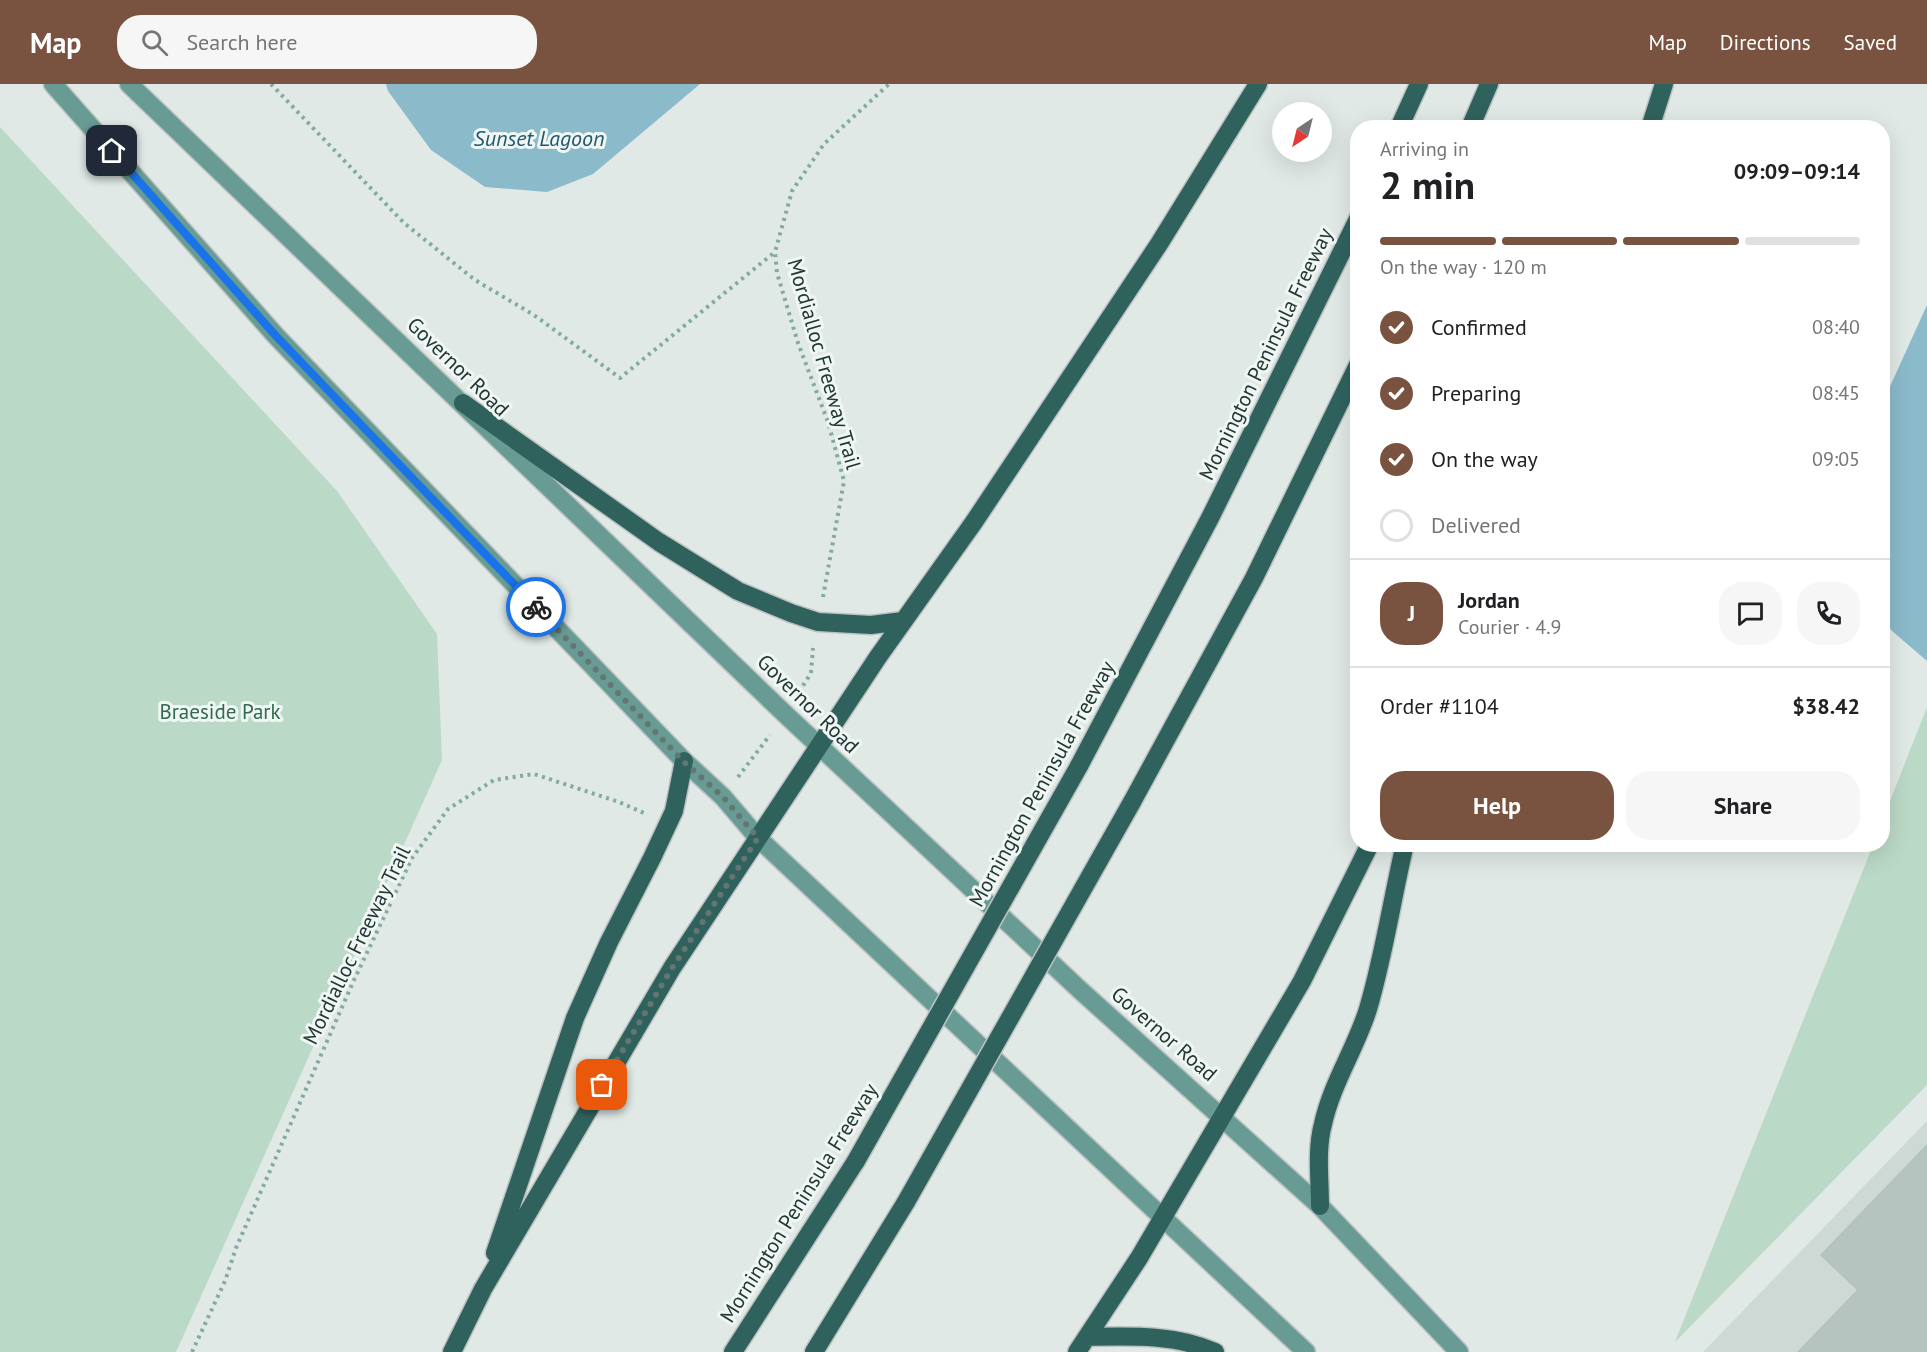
<!DOCTYPE html>
<meta charset="utf-8">
<style>
body{margin:0;font-family:"PT Sans",sans-serif;background:#f6f6f6;color:#202124;height:100vh;display:flex;flex-direction:column;font-size:22px;white-space:nowrap}
*{box-sizing:border-box;margin:0}
p{font-size:20px;color:#757577}
.icon{flex:none;width:33px;height:33px;fill:none;stroke:currentColor;stroke-width:2;stroke-linecap:round;stroke-linejoin:round}
.map{position:relative;flex:1;overflow:hidden}
.panel{position:absolute;left:1350px;top:36px;width:540px;height:732px;display:flex;flex-direction:column;background:#fff;border-radius:24px;box-shadow:0 6px 24px #0002}
.panel>*{flex:none}
.needle{width:39px;rotate:215deg}
.fabs{position:absolute;left:1272px;top:18px;display:grid;gap:12px}
.fabs a{display:grid;place-items:center;width:60px;height:60px;border-radius:50%;background:#fff;box-shadow:0 6px 24px #0002;font-size:30px}
.pin{position:absolute;display:grid;place-items:center;width:51px;height:51px;color:#fff;margin:-26px;border-radius:12px;box-shadow:0 3px 9px #0006}
.courier{position:absolute;display:grid;place-items:center;width:60px;height:60px;margin:-30px;border:4px solid #1a73e8;border-radius:50%;background:#fff;color:#222;box-shadow:0 2px 8px #0007}
.headline em{font-style:normal;font-weight:700}
.headline div{display:flex;flex-direction:column-reverse}
.headline{display:flex;align-items:center;justify-content:space-between;height:102px;padding:0 30px}
h1{font-size:39px;font-weight:700;line-height:45px}
.bar{display:grid;grid-template-columns:repeat(4,1fr);gap:9px 6px;align-content:center;height:72px;padding:0 30px}
.bar i{height:8px;border-radius:4px;background:#e0e0e0}
.bar .current{background:#79533f}
.bar p{grid-column:span 4}
.line{display:flex;align-items:center;gap:15px;padding:0 30px;border-top:2px solid #e0e0e0}
.line div{flex:1}
.round{display:grid;place-items:center;flex:none;width:63px;height:63px;border-radius:24px;background:#f6f6f6}
ol{padding:0 30px;list-style:none}
li{display:flex;align-items:center;gap:18px;height:66px}
li p{margin-inline-start:auto}
li .icon{padding:6px;border-radius:50%;background:#79533f;color:#fff;stroke-width:4}
li:last-child{color:#757577}
li i{width:33px;height:33px;border:3px solid #e0e0e0;border-radius:50%}
.button{display:flex;gap:12px;margin-top:auto;padding:12px 30px}
.button a{flex:1;height:69px;border-radius:24px;background:#79533f;color:#fff;font-size:24px;font-weight:700;line-height:69px;text-align:center}
.button a+a{background:#f6f6f6;color:#202124}
header{display:flex;align-items:center;gap:36px;box-sizing:border-box;height:84px;padding:0 30px;background:#79533f;color:#fff}
header strong{font-size:28px}
nav{display:flex;gap:33px;margin-inline-start:auto;font-size:21px}
.search{width:420px;height:54px;background:#f6f6f6;display:flex;align-items:center;gap:15px;box-sizing:border-box;padding:0 21px;border-radius:24px;color:#757577;font-size:22px}
.map>svg:first-child{display:block}
</style>
<header>
<strong>Map</strong>
<div class="search"><svg class="icon" aria-label="search" viewBox="0 0 24 24"><circle cx="10" cy="10" r="6"/><path d="M15 15l6 6"/></svg>Search here</div>
<nav><a>Map</a><a>Directions</a><a>Saved</a></nav>
</header>
<div class="map">
<svg width="1927" height="1268" viewBox="0 0 1927 1268">
<rect width="100%" height="100%" fill="#e0e9e6"/>
<path fill="#ced9d5" d="M 1927,1037 L 1927,1268 L 1703,1268 Z"/>
<path fill="#bad9c6" d="M 0,43 L 337,407 L 437,550 L 442,676 L 176,1268 L 0,1268 Z
M 1927,623 L 1927,1001 L 1675,1258 L 1873,761 L 1882,760 L 1883,735 Z"/>
<path fill="#8bbaca" d="M 386,0 L 700,0 L 593,90 L 547,108 L 485,103 L 431,66 L 388,7 Z
M 1927,221 L 1927,577 L 1891,546 L 1883,527 L 1883,318 Z"/>
<path fill="#b5c4bf" stroke="#b3c2bd" stroke-width="1.5" d="M 1927,1061 L 1927,1268 L 1798,1268 L 1858,1206 L 1821,1171 Z"/>
<g fill="none" stroke-linecap="round" stroke-linejoin="round">
<defs>
<path id="primary" d="M 53,0 L 276,252 L 684,677 L 723,713 L 758,754 L 1306,1268
M 129,0 L 785,630 L 1080,906 L 1320,1122 L 1459,1268"/>
<path id="highway" d="M 1399,44 L 1419,0
M 1470,44 L 1489,0
M 1650,44 L 1664,0
M 463,319 L 659,458 L 738,507 L 791,529 L 818,538 L 871,541 L 903,537
M 1079,682 L 1210,434 L 1358,135
M 1132,718 L 1254,494 L 1358,281
M 1320,1122 C 1320,1095 1316,1066 1323,1040 C 1332,999 1356,964 1368,925 C 1384,871 1392,815 1405,760
M 495,1169 L 575,934 L 609,858 L 652,774 L 674,727 L 684,677
M 1087,1253 C 1130,1252 1175,1250 1215,1268
M 452,1268 L 483,1205 L 672,884 L 878,573 L 974,438 L 1159,160 L 1258,0
M 733,1268 L 856,1077
M 814,1268 L 906,1118
M 1077,1268 L 1139,1174 L 1302,897 L 1370,760"/>
</defs>
<use href="#primary" stroke="#bdc3c2" stroke-width="21"/>
<use href="#highway" stroke="#bdc3c2" stroke-width="21"/>
<path stroke="#83aaa2" stroke-width="4" stroke-dasharray="3 4.5" stroke-linecap="butt" d="M 271,0 L 404,139 L 475,196 L 534,231 L 620,294 L 775,168
M 823,513 L 844,397 L 828,338 L 798,259 L 777,189 L 775,168 L 792,107 L 824,60 L 889,0
M 799,608 L 811,589 L 813,564
M 738,693 L 770,651
M 192,1268 L 225,1197 L 236,1164 L 354,896 L 412,774 L 448,725 L 494,696 L 534,690 L 619,718 L 644,729"/>
<use href="#primary" stroke="#689b94" stroke-width="18"/>
<use href="#highway" stroke="#30625d" stroke-width="18"/>
<defs>
<path id="highway-bridge" d="M 856,1077 L 1079,682
M 906,1118 L 1132,718"/>
</defs>
<use href="#highway-bridge" stroke="#bdc3c2" stroke-width="21" stroke-linecap="butt"/>
<use href="#highway-bridge" stroke="#30625d" stroke-width="18"/>
</g>
<g fill="none" stroke-linecap="round" stroke-linejoin="round">
<path stroke="#647672" stroke-width="6" stroke-dasharray="0 10.8" d="M 536,523 L 684,678 L 723,713 L 758,754 L 672,884 L 602,1001"/>
<path stroke="#1a73e8" stroke-width="8" d="M 112,67 L 276,252 L 536,523"/>
</g>
<g text-anchor="middle" stroke-width="6" stroke-linejoin="round" paint-order="stroke">
<g font-size="21" fill="#223834" stroke="#f0f6f4">
<text transform="translate(1266 270) rotate(-64)" y="7">Mornington Peninsula Freeway</text>
<text transform="translate(824 280) rotate(74)" y="7">Mordialloc Freeway Trail</text>
<text transform="translate(458 283) rotate(44)" y="7">Governor Road</text>
<text transform="translate(808 620) rotate(44)" y="7">Governor Road</text>
<text transform="translate(1042 700) rotate(-61)" y="7">Mornington Peninsula Freeway</text>
<text transform="translate(357 861) rotate(-64)" y="7">Mordialloc Freeway Trail</text>
<text transform="translate(1164 950) rotate(41)" y="7">Governor Road</text>
<text transform="translate(799 1119) rotate(-58)" y="7">Mornington Peninsula Freeway</text>
</g>
<g font-size="21" fill="#306b4d" stroke="#f0f6f4">
<text x="220" y="635">Braeside Park</text>
</g>
<g font-size="22" font-style="italic" fill="#21596e" stroke="#f0f6f4">
<text x="539" y="62">Sunset Lagoon</text>
</g>
</g>
</svg>
<div class="fabs">
<a><svg class="needle" viewBox="-14 -14 28 28"><path d="M0-13l5 13h-10z" fill="#e53935"/><path d="M0 13l5-13h-10z" fill="#757577"/></svg></a>
</div>
<div class="pin" style="left:602px;top:1001px;background:#ea580c"><svg class="icon" aria-label="bag" viewBox="0 0 24 24"><path d="M5 8h14l-1 12H6zM9 8a3 3 0 0 1 6 0"/></svg></div>
<div class="pin" style="left:112px;top:67px;background:#1f2937"><svg class="icon" aria-label="home" viewBox="0 0 24 24"><path d="M3 11l9-7 9 7M6 9v11h12V9"/></svg></div>
<div class="courier" style="left:536px;top:523px"><svg class="icon" aria-label="bike" viewBox="0 0 24 24"><circle cx="6" cy="16" r="4"/><circle cx="18" cy="16" r="4"/><path d="M6 16l4-8h5l3 8M10 8l3 8H6M13 5h3"/></svg></div>
<section class="panel">
<div class="headline"><div><h1>2 min</h1><p>Arriving in</p></div><em>09:09–09:14</em></div>
<div class="bar"><i class="current"></i><i class="current"></i><i class="current"></i><i></i><p>On the way · 120 m</p></div>
<ol>
<li><svg class="icon" aria-label="check" viewBox="0 0 24 24"><path d="M5 12l5 5 9-10"/></svg>Confirmed<p>08:40</p></li>
<li><svg class="icon" aria-label="check" viewBox="0 0 24 24"><path d="M5 12l5 5 9-10"/></svg>Preparing<p>08:45</p></li>
<li><svg class="icon" aria-label="check" viewBox="0 0 24 24"><path d="M5 12l5 5 9-10"/></svg>On the way<p>09:05</p></li>
<li><i></i>Delivered</li>
</ol>
<div class="line" style="height:108px"><b class="round" style="background:#79533f;color:#fff">J</b><div><b>Jordan</b><p>Courier · 4.9</p></div><a class="round"><svg class="icon" aria-label="chat" viewBox="0 0 24 24"><path d="M4 5h16v11H9l-5 4z"/></svg></a><a class="round"><svg class="icon" aria-label="phone" viewBox="0 0 24 24"><path d="M5 4h4l2 5-3 2q2 4 5 5l2-3 5 2v4C11 20 4 13 5 4z"/></svg></a></div>
<div class="line" style="height:78px"><div>Order #1104</div><b>$38.42</b></div>
<div class="button"><a>Help</a><a>Share</a></div>
</section>
</div>
